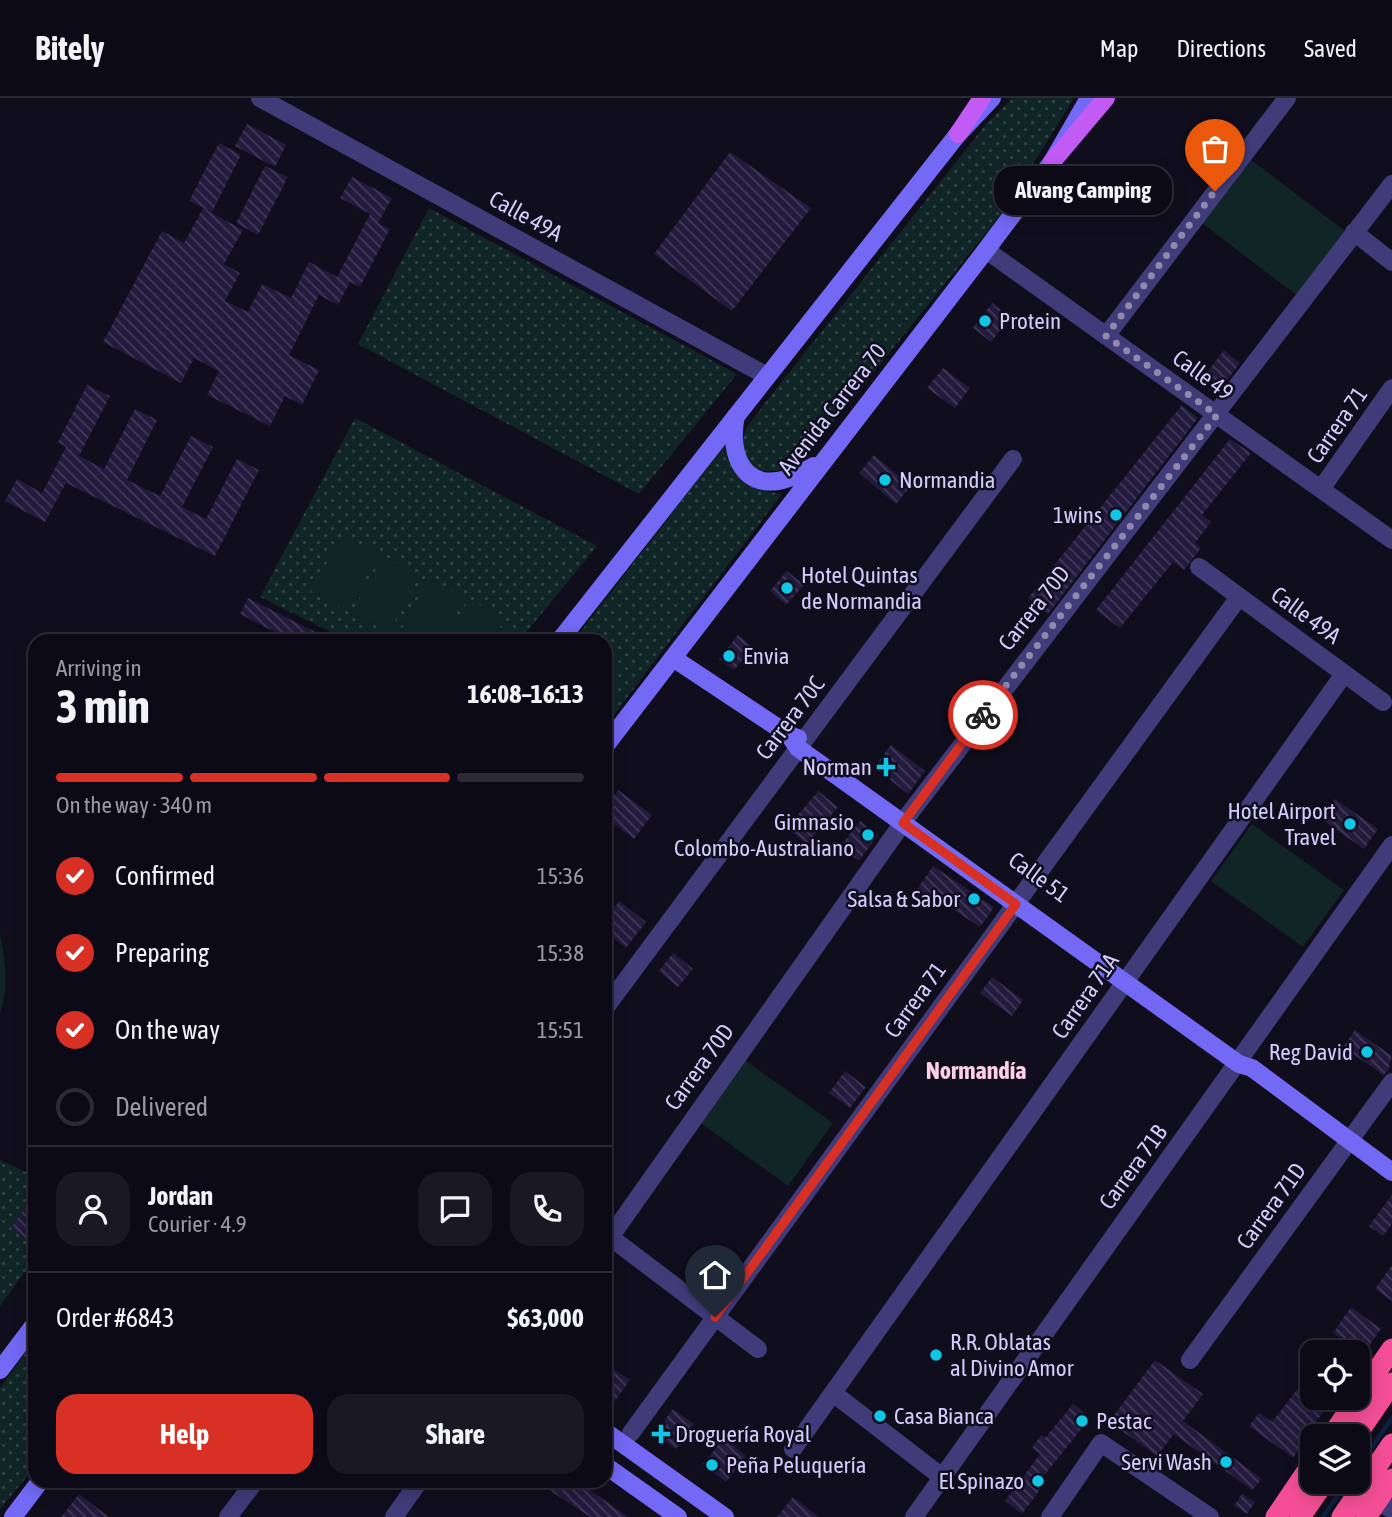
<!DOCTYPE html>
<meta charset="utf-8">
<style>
body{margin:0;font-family:"Asap Condensed",sans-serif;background:#1a1823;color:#f1f3f6;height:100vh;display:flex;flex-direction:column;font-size:26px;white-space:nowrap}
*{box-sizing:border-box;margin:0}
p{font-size:23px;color:#9a9aa1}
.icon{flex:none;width:38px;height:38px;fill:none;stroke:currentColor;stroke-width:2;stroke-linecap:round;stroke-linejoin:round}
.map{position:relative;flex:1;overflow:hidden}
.panel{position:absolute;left:28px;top:536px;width:584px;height:854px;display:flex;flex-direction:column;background:#0c0a16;border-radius:21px;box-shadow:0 4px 18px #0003,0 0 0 2px #2c2b35}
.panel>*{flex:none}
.tools{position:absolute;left:1300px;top:1242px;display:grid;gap:14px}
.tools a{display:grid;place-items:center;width:70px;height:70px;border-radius:14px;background:#0c0a16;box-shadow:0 4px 18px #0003,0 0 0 2px #2c2b35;font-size:35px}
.pin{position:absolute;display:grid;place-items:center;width:60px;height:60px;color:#fff;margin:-72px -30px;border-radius:50% 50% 50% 0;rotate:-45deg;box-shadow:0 0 7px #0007}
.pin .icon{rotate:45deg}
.courier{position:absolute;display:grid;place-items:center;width:70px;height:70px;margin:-35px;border:5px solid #d93025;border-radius:50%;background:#fff;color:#222;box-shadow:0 2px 9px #0007}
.bubble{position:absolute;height:49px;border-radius:21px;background:#0c0a16;box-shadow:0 4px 18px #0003,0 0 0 2px #2c2b35;font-size:23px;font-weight:700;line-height:49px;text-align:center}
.head em{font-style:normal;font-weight:700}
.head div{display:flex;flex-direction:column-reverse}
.head{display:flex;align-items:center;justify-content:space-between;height:119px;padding:0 28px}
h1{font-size:46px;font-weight:700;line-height:52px}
.bar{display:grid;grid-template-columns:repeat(4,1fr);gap:10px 7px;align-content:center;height:84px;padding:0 28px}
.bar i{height:9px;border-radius:5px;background:#2c2b35}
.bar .current{background:#d93025}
.bar p{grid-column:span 4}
.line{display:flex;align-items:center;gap:18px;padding:0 28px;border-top:2px solid #2c2b35}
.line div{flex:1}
.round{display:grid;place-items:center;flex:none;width:74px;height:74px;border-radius:21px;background:#1a1823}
ol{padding:0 28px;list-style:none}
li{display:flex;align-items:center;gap:21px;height:77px}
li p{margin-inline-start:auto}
li .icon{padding:7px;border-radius:50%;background:#d93025;color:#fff;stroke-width:4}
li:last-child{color:#9a9aa1}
li i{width:38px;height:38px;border:4px solid #2c2b35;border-radius:50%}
.cta{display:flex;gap:14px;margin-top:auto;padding:14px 28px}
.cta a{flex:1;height:80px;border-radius:21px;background:#d93025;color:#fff;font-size:28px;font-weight:700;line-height:80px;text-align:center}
.cta a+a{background:#1a1823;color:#f1f3f6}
header{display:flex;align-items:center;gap:42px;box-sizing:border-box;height:98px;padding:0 35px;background:#0c0a16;border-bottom:2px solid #2c2b35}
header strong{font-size:33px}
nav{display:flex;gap:38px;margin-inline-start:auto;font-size:24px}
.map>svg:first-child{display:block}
</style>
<header>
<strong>Bitely</strong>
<nav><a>Map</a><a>Directions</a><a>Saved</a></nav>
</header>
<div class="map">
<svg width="1392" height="1419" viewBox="0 0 1392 1419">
<defs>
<pattern id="grass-dots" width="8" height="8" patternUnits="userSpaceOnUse" patternTransform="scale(1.75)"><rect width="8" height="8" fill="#102626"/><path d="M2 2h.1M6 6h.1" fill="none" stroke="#324446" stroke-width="1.8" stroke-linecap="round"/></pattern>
<pattern id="building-back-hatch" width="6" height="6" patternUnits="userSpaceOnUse" patternTransform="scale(1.75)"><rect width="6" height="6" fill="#231a3d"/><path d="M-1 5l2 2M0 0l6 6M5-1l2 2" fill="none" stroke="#423a5a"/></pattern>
</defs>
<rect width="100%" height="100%" fill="#100d1d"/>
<path fill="url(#grass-dots)" d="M 1012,0 L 1074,0 L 1003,114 L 798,368 C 771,377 732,379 744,337 C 747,326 758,315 765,305 L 987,25 Z
M 429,110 L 737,276 L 639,396 L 358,246 Z
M 355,320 L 597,448 L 520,542 L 347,542 L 260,499 Z
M 724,348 C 733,381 749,392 782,396 L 606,627 L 606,542 L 574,542 Z
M 0,1062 L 35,1078 L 35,1160 L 0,1208 Z
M 35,1242 L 35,1369 L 0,1411 L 0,1290 Z"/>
<path fill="#102626" d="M 1251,62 L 1345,133 L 1296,197 L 1202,125 Z
M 342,437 L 379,456 L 348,513 L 311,494 Z
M 383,458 L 420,477 L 389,534 L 352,515 Z
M 429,480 L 465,500 L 442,542 L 407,542 L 398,538 Z
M 469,501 L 505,521 L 493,542 L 446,542 Z
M 1252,726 L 1344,792 L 1303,849 L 1211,783 Z
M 0,835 C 5,864 9,887 0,916 Z
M 739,958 L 833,1025 L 788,1088 L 694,1020 Z"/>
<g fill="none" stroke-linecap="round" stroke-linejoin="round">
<path stroke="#0f1f3f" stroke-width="4.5" d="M 1358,1369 L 1392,1320
M 1323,1419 L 1347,1384"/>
</g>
<path fill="url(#building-back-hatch)" d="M 247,26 L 286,47 L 275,69 L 235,48 Z
M 219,45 L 241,57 L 212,114 L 189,103 Z
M 730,54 L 811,110 L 732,213 L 654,156 Z
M 265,68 L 288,79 L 258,137 L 236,125 Z
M 352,79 L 392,100 L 378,125 L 390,131 L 360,189 L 350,184 L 338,207 L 319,197 L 289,257 L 319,272 L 302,307 L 285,298 L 270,328 L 207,297 L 219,273 L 194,260 L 181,285 L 103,244 L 162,133 L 184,145 L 203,110 L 243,132 L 224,166 L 240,175 L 225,203 L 248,214 L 262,186 L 291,200 L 309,164 L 337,179 L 370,116 L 340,100 Z
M 992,205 L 1010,219 L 991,244 L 973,230 Z
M 1224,252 L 1240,265 L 1218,294 L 1202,281 Z
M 943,270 L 970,290 L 955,310 L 927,290 Z
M 87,287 L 110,298 L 79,358 L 104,371 L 135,311 L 157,322 L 127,382 L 160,398 L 191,338 L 213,349 L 182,409 L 206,421 L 237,361 L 259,372 L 215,458 L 66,385 L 45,424 L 5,403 L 17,381 L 42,395 L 66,349 L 58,344 Z
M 1182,307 L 1198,320 L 1048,516 L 1028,500 Z
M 1230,341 L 1251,355 L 1202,417 L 1211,424 L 1195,445 L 1201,450 L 1184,472 L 1173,464 L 1120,530 L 1096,512 Z
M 874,357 L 911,388 L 896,406 L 859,375 Z
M 787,473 L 804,487 L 786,507 L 770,493 Z
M 248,500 L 331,542 L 273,542 L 277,535 L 240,516 Z
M 738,537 L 753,549 L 734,572 L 719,561 Z
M 891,647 L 925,673 L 908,696 L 874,669 Z
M 618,692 L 652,717 L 634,741 L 606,720 L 606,709 Z
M 818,693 L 838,709 L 807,746 L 787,730 Z
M 1335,701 L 1378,731 L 1364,751 L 1321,721 Z
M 860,723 L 878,737 L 859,763 L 840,749 Z
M 933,768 L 994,809 L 980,829 L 939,802 L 935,808 L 915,794 Z
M 619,803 L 646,824 L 626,850 L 606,834 L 606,821 Z
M 673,855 L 693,871 L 678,889 L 659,873 Z
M 992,879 L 1023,902 L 1012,918 L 980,895 Z
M 1355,932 L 1392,958 L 1388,973 L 1383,977 L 1343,949 Z
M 845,973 L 866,989 L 850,1010 L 829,995 Z
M 35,1095 L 35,1146 L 11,1130 Z
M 1392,1097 L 1392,1126 L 1383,1138 L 1369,1128 Z
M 1392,1167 L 1392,1203 L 1375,1191 Z
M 1351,1209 L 1381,1231 L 1363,1256 L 1333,1235 Z
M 1155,1262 L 1203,1296 L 1183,1323 L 1262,1381 L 1252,1392 L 1174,1336 L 1157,1358 L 1109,1324 Z
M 606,1266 L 630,1282 L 615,1303 L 606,1298 Z
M 1299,1289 L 1312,1300 L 1334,1300 L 1300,1345 L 1303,1347 L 1293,1360 L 1249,1328 L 1259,1315 L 1272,1324 Z
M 1073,1306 L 1090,1320 L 1043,1379 L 1047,1382 L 1022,1416 L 1005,1403 L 1040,1356 L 1032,1350 L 1041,1337 L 1045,1340 Z
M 673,1311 L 694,1326 L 676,1351 L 654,1336 Z
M 724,1340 L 746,1358 L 726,1384 L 703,1366 Z
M 534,1382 L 576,1382 L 628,1419 L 590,1419 Z
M 79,1396 L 109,1419 L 61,1419 Z
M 1242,1396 L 1255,1404 L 1247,1416 L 1234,1408 Z
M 793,1399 L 819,1419 L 777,1419 Z"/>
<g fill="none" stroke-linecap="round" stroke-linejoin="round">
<path stroke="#403b79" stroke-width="18" d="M 260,0 L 767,278
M 1354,134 L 1392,164
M 986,152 L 1392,442
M 1106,238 L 1287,0
M 1321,391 L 1392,290
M 1199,469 L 1383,604
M 606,909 L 1013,361
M 610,1139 L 758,1251
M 606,1145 L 909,716 L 1392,86
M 1190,1262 L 1392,984
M 833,1295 L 942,1379
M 631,1335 L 1239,499
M 793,1351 L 1344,576
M 1377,1402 L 1392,1412
M 228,1419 L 256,1382
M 394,1419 L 420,1382
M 914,1419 L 1392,747
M 1050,1419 L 1101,1345 L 1210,1419"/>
<path stroke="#7369f5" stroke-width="18" d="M 736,318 C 729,348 738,389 778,383 C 791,381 803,374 814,368
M 560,542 L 958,36 L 992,0
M 673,560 L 789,637 L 798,640
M 789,637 L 798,650 L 1239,966 L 1252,970 L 1392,1074
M 606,647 L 986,152 L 1052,64 L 1089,0
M 0,1272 L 35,1226
M 606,1334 L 725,1419
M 606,1368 L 678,1419
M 13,1419 L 41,1382"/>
<path stroke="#c25af4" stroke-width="18" d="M 958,36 L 982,0
M 1052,64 L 1106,0"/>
<path stroke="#f44f96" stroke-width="21" d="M 1331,1339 L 1392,1251
M 1355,1339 L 1392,1285
M 1276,1419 L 1312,1366
M 1300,1419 L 1324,1384
M 1342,1419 L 1392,1346
M 1366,1419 L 1392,1381"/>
</g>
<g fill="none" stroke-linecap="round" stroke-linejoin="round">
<path stroke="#8f89ae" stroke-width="7" stroke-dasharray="0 12.6" d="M 983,617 L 1217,317 L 1106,238 L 1215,93"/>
<path stroke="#d93025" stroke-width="9" d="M 715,1219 L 1016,806 L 903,725 L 983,617"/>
</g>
<g fill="#0fc6e5" stroke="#100d1d" stroke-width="2.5">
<circle cx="985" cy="223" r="7"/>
<circle cx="885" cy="382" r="7"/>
<circle cx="1116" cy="417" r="7"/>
<circle cx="787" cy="490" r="7"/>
<circle cx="729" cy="558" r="7"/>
<path d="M882.5 658.5h7v7h7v7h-7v7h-7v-7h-7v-7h7z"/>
<circle cx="1350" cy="726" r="7"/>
<circle cx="868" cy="737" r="7"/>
<circle cx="974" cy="801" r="7"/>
<circle cx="1367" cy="954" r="7"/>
<circle cx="936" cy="1257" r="7"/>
<circle cx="880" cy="1318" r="7"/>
<circle cx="1082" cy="1323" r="7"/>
<path d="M657.5 1325.5h7v7h7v7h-7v7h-7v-7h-7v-7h7z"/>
<circle cx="1226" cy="1364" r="7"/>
<circle cx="712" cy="1367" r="7"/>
<circle cx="1038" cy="1383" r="7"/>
</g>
<g text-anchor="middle" stroke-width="5" stroke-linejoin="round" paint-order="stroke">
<g font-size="23" fill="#d4ccfc" stroke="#100d1d">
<text transform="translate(526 118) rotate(29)" y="8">Calle 49A</text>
<text transform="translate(1203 277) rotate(36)" y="8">Calle 49</text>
<text transform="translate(832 311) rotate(-52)" y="8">Avenida Carrera 70</text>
<text transform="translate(1337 327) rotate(-55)" y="8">Carrera 71</text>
<text transform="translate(1034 510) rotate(-52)" y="8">Carrera 70D</text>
<text transform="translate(1306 517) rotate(36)" y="8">Calle 49A</text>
<text transform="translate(790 620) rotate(-53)" y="8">Carrera 70C</text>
<text transform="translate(1039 779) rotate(36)" y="8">Calle 51</text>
<text transform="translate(1085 898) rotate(-55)" y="8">Carrera 71A</text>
<text transform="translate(915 902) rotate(-54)" y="8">Carrera 71</text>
<text transform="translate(699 969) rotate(-54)" y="8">Carrera 70D</text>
<text transform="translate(1133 1069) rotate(-54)" y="8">Carrera 71B</text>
<text transform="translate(1271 1108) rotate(-54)" y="8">Carrera 71D</text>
</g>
<g font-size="23" fill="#d4ccfc" stroke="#100d1d" text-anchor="start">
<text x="999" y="231">Protein</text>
<text x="899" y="390">Normandia</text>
<text x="1102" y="425" text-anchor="end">1wins</text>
<text x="801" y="485">Hotel Quintas<tspan x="801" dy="26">de Normandia</tspan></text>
<text x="743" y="566">Envia</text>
<text x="872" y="677" text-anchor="end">Norman</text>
<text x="1336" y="721" text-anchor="end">Hotel Airport<tspan x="1336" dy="26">Travel</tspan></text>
<text x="854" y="732" text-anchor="end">Gimnasio<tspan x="854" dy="26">Colombo-Australiano</tspan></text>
<text x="960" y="809" text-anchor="end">Salsa &amp; Sabor</text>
<text x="1353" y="962" text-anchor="end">Reg David</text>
<text x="950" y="1252">R.R. Oblatas<tspan x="950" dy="26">al Divino Amor</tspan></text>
<text x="894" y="1326">Casa Bianca</text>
<text x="1096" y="1331">Pestac</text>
<text x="675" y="1344">Droguería Royal</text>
<text x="1212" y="1372" text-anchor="end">Servi Wash</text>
<text x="726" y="1375">Peña Peluquería</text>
<text x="1024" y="1391" text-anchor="end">El Spinazo</text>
</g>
<g font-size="24" font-weight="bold" fill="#fccee9" stroke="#100d1d">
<text x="976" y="981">Normandía</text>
</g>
</g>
</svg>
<div class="tools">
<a><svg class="icon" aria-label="locate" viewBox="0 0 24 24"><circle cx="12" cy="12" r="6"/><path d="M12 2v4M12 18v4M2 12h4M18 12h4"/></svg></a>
<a><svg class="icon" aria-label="layers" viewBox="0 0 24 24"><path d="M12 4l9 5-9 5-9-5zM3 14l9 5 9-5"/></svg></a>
</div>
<div class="pin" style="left:1215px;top:93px;background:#ea580c"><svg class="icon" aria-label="bag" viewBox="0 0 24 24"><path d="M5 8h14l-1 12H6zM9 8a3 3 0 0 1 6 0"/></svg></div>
<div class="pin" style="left:715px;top:1219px;background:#1f2937"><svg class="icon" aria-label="home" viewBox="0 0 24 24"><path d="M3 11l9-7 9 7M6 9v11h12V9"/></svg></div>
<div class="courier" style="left:983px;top:617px"><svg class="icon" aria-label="bike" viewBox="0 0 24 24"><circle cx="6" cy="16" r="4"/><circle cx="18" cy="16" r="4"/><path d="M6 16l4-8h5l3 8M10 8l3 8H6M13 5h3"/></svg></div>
<div class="bubble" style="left:994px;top:68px;width:178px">Alvang Camping</div>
<section class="panel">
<div class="head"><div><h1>3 min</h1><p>Arriving in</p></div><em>16:08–16:13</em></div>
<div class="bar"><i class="current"></i><i class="current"></i><i class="current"></i><i></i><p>On the way · 340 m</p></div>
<ol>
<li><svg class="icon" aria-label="check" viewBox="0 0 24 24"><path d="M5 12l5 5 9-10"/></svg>Confirmed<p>15:36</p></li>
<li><svg class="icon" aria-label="check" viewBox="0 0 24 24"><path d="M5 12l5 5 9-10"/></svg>Preparing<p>15:38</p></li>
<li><svg class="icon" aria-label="check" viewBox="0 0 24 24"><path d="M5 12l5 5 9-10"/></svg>On the way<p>15:51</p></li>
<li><i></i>Delivered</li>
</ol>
<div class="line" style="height:126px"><a class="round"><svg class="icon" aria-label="person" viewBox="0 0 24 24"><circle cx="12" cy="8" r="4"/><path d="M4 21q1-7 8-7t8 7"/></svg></a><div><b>Jordan</b><p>Courier · 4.9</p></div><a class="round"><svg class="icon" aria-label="chat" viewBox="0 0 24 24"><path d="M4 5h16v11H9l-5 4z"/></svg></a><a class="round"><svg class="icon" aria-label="phone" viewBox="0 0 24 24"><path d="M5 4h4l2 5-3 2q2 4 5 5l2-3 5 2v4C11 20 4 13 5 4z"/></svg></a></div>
<div class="line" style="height:91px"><div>Order #6843</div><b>$63,000</b></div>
<div class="cta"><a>Help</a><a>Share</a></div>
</section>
</div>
